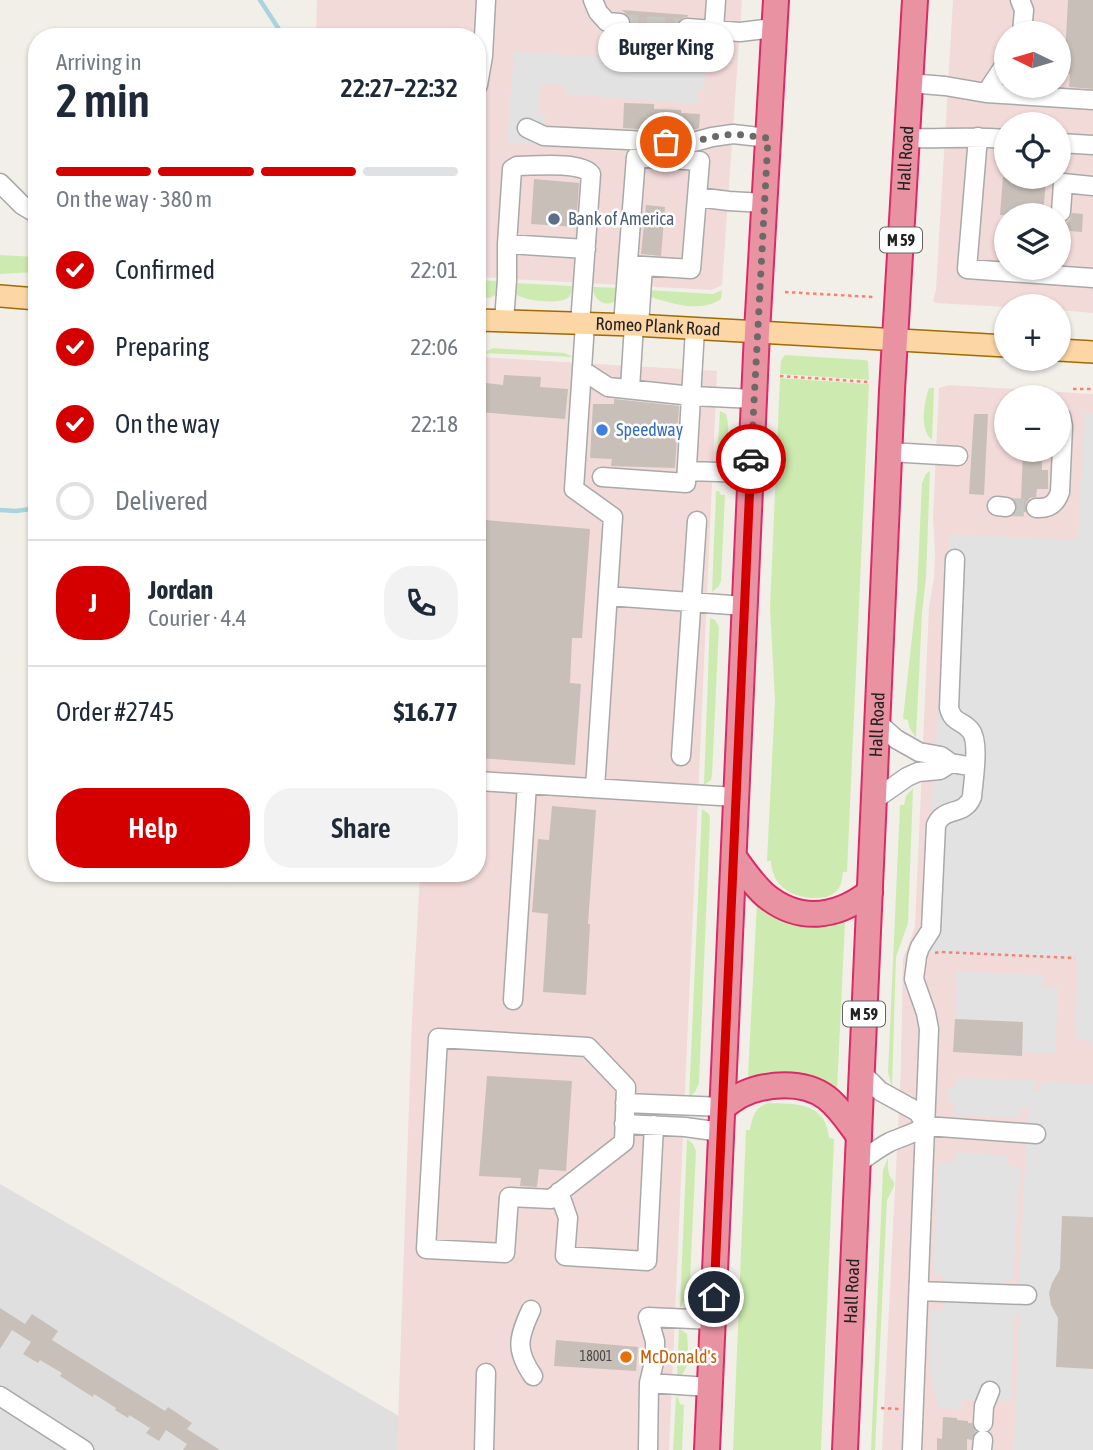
<!DOCTYPE html>
<meta charset="utf-8">
<style>
body{margin:0;font-family:"Asap Condensed",sans-serif;background:#f2f2f3;color:#1f2937;height:100vh;display:flex;flex-direction:column;font-size:26px;white-space:nowrap}
*{box-sizing:border-box;margin:0}
p{font-size:23px;color:#747a83}
.icon{flex:none;width:38px;height:38px;fill:none;stroke:currentColor;stroke-width:2;stroke-linecap:round;stroke-linejoin:round}
.map{position:relative;flex:1;overflow:hidden}
.sheet{position:absolute;left:28px;top:28px;width:458px;height:854px;display:flex;flex-direction:column;background:#fff;border-radius:28px;box-shadow:0 2px 5px #0004}
.sheet>*{flex:none}
.needle{width:46px;rotate:275deg}
.buttons{position:absolute;left:994px;top:21px;display:grid;gap:14px}
.buttons a{display:grid;place-items:center;width:77px;height:77px;border-radius:50%;background:#fff;box-shadow:0 2px 5px #0004;font-size:35px}
.pin{position:absolute;display:grid;place-items:center;width:60px;height:60px;color:#fff;margin:-30px;border:4px solid #fff;border-radius:50%;box-shadow:0 2px 7px #0007}
.courier{position:absolute;display:grid;place-items:center;width:70px;height:70px;margin:-35px;border:5px solid #d40000;border-radius:50%;background:#fff;color:#222;box-shadow:0 2px 9px #0007}
.bubble{position:absolute;height:49px;border-radius:24px;background:#fff;box-shadow:0 2px 5px #0004;font-size:23px;font-weight:600;line-height:49px;text-align:center}
.head em{font-style:normal;font-weight:600}
.head div{display:flex;flex-direction:column-reverse}
.head{display:flex;align-items:center;justify-content:space-between;height:119px;padding:0 28px}
h1{font-size:46px;font-weight:600;line-height:52px}
.bar{display:grid;grid-template-columns:repeat(4,1fr);gap:10px 7px;align-content:center;height:84px;padding:0 28px}
.bar i{height:9px;border-radius:5px;background:#e0e1e3}
.bar .current{background:#d40000}
.bar p{grid-column:span 4}
.line{display:flex;align-items:center;gap:18px;padding:0 28px;border-top:2px solid #e0e1e3}
.line div{flex:1}
.round{display:grid;place-items:center;flex:none;width:74px;height:74px;border-radius:28px;background:#f2f2f3}
ol{padding:0 28px;list-style:none}
li{display:flex;align-items:center;gap:21px;height:77px}
li p{margin-inline-start:auto}
li .icon{padding:7px;border-radius:50%;background:#d40000;color:#fff;stroke-width:4}
li:last-child{color:#747a83}
li i{width:38px;height:38px;border:4px solid #e0e1e3;border-radius:50%}
.cta{display:flex;gap:14px;margin-top:auto;padding:14px 28px}
.cta a{flex:1;height:80px;border-radius:28px;background:#d40000;color:#fff;font-size:28px;font-weight:600;line-height:80px;text-align:center}
.cta a+a{background:#f2f2f3;color:#1f2937}
.map>svg:first-child{display:block}
</style>
<div class="map">
<svg width="1093" height="1450" viewBox="0 0 1093 1450">
<rect width="100%" height="100%" fill="#f2efe9"/>
<path fill="#e0dfdf" d="M 0,1184 L 399,1416 L 397,1450 L 0,1450 Z"/>
<path fill="#f2dad9" fill-rule="evenodd" d="M 317,0 L 742,0 L 722,285 L 712,290 L 478,277 L 478,37 L 316,37 Z
M 953,0 L 1093,0 L 1093,313 L 1059,310 L 1059,306 L 1006,307 L 935,303 L 933,300 L 936,290 ZM 1006,33 L 1059,33 L 1059,86 L 1006,86 ZM 1006,124 L 1059,124 L 1059,177 L 1006,177 ZM 1006,215 L 1059,215 L 1059,268 L 1006,268 Z
M 478,357 L 717,371 L 669,1450 L 397,1450 L 412,1019 L 420,873 L 478,873 Z
M 949,385 L 1093,394 L 1093,1450 L 882,1450 L 901,1068 L 903,959 L 915,927 L 929,607 L 934,578 L 935,552 L 933,518 L 939,388 ZM 1006,397 L 1059,397 L 1059,450 L 1006,450 Z"/>
<path fill="#cdebb0" d="M 0,255 L 37,257 L 37,272 L 0,274 Z
M 478,280 L 501,281 L 498,293 L 490,298 C 478,298 478,291 478,280 Z
M 515,283 L 573,286 C 572,290 572,293 569,297 C 561,305 526,301 517,295 Z
M 593,287 L 623,288 C 622,291 620,297 618,299 C 607,309 593,301 593,287 Z
M 647,290 L 713,294 L 722,290 L 721,299 C 700,313 673,304 651,297 Z
M 493,348 L 564,353 L 573,357 L 484,353 Z
M 785,355 L 865,360 L 868,361 L 869,380 L 780,374 L 781,360 Z
M 780,378 L 869,384 L 847,872 L 843,872 C 842,878 842,883 839,888 C 833,897 823,898 813,898 C 791,897 772,886 771,861 L 767,861 L 775,700 L 770,608 Z
M 929,388 L 934,388 L 932,440 C 919,430 924,402 929,388 Z
M 720,411 L 726,414 C 729,422 729,444 726,452 C 724,458 722,458 717,461 Z
M 930,471 L 926,578 L 922,613 L 916,738 L 909,727 L 908,720 L 903,719 L 917,591 L 922,483 L 926,474 Z
M 716,491 L 719,491 L 721,495 L 725,495 L 721,581 L 719,586 L 712,592 Z
M 710,618 L 715,620 L 719,627 L 712,775 L 711,780 L 704,785 Z
M 913,788 L 908,923 L 896,957 L 892,1087 L 888,1072 L 900,805 L 904,805 L 906,796 Z
M 702,809 L 709,814 L 710,819 L 699,1083 L 695,1092 L 689,1098 Z
M 757,902 L 843,920 L 845,922 L 837,1090 L 766,1075 L 752,1078 L 748,1076 Z
M 768,1103 C 797,1104 826,1102 829,1138 L 834,1139 L 821,1450 L 733,1450 L 746,1130 L 750,1130 C 752,1117 755,1107 768,1103 Z
M 687,1139 L 693,1144 L 696,1151 L 689,1301 L 684,1301 L 680,1308 Z
M 888,1158 C 888,1168 887,1174 894,1182 L 894,1186 L 887,1200 L 875,1450 L 871,1450 L 883,1170 Z
M 679,1328 L 687,1334 C 688,1348 691,1372 677,1378 Z
M 676,1397 L 678,1398 L 680,1404 L 684,1405 L 682,1450 L 673,1450 Z"/>
<path fill="#e2e2e2" d="M 514,52 L 706,62 L 704,89 L 697,90 L 697,104 L 565,94 L 565,85 L 541,84 L 538,113 L 545,114 L 542,145 L 507,142 Z
M 1084,413 L 1093,414 L 1093,1054 L 1092,1042 L 1075,1037 L 1078,959 L 925,954 L 930,829 L 950,534 L 1078,540 Z
M 956,971 L 1043,975 L 1042,988 L 1058,988 L 1055,1054 L 1022,1052 L 1023,1022 L 955,1019 Z
M 956,1078 L 1036,1080 L 1034,1090 L 1037,1092 L 1040,1090 L 1041,1081 L 1093,1084 L 1093,1450 L 1014,1450 L 1019,1314 L 1014,1316 L 1011,1401 L 962,1400 L 961,1409 L 938,1408 L 930,1369 L 931,1310 L 943,1310 L 944,1275 L 933,1273 L 938,1163 L 952,1162 L 954,1160 L 955,1152 L 1007,1155 L 1007,1163 L 1009,1166 L 1020,1167 L 1013,1280 L 1006,1280 L 1005,1283 L 1007,1288 L 1017,1286 L 1019,1280 L 1028,1108 L 1021,1108 L 1020,1118 L 954,1115 L 955,1104 L 949,1103 L 948,1088 L 955,1087 Z"/>
<g fill="none" stroke-linecap="round" stroke-linejoin="round">
<path stroke="#aad3df" stroke-width="4.5" d="M 260,0 L 284,37
M 0,510 L 16,511 L 37,508"/>
</g>
<path fill="#c7bfb8" d="M 1068,0 L 1093,0 L 1093,89 L 1069,87 L 1070,74 L 1064,74 Z
M 622,10 L 688,15 L 687,17 L 682,18 L 676,26 L 677,32 L 681,38 L 624,33 L 630,29 L 631,23 L 630,18 Z
M 624,103 L 654,104 L 654,109 L 681,110 L 681,113 L 700,114 L 699,128 L 689,132 L 623,128 Z
M 1003,177 L 1046,179 L 1043,215 L 1000,215 Z
M 534,179 L 579,183 L 576,227 L 531,224 Z
M 646,205 L 665,207 L 661,256 L 641,254 Z
M 1072,213 L 1083,214 L 1082,232 L 1070,231 L 1067,222 L 1070,219 Z
M 504,375 L 541,377 L 540,387 L 568,389 L 565,419 L 478,412 L 478,382 L 503,385 Z
M 614,399 L 679,406 L 675,468 L 611,466 L 612,459 L 590,458 L 593,404 L 614,404 Z
M 974,414 L 988,414 L 984,495 L 969,494 Z
M 1023,450 L 1042,450 L 1042,470 L 1048,470 L 1048,489 L 1037,489 L 1036,497 L 1030,498 L 1026,503 L 1026,512 L 1016,512 L 1017,508 L 1014,499 L 1021,500 Z
M 485,520 L 590,529 L 582,638 L 572,638 L 570,683 L 581,684 L 575,765 L 478,758 L 478,588 L 481,589 Z
M 552,806 L 596,810 L 588,924 L 590,924 L 586,995 L 543,992 L 548,914 L 532,912 L 538,839 L 549,840 Z
M 955,1019 L 1023,1022 L 1022,1056 L 953,1052 Z
M 487,1076 L 572,1081 L 566,1171 L 539,1169 L 537,1187 L 520,1186 L 521,1178 L 479,1176 Z
M 1062,1216 L 1093,1217 L 1093,1369 L 1056,1367 L 1058,1318 L 1051,1305 L 1049,1293 L 1052,1283 L 1060,1269 Z
M 0,1308 L 25,1324 L 32,1314 L 58,1331 L 52,1340 L 165,1411 L 168,1407 L 192,1423 L 187,1429 L 220,1450 L 183,1450 L 187,1444 L 166,1430 L 159,1441 L 146,1433 L 150,1428 L 129,1415 L 128,1418 L 115,1410 L 116,1408 L 94,1394 L 93,1397 L 80,1389 L 60,1376 L 62,1373 L 40,1360 L 38,1363 L 23,1354 L 31,1342 L 12,1330 L 0,1349 Z
M 556,1340 L 638,1347 L 636,1371 L 554,1366 Z
M 943,1417 L 957,1418 L 957,1420 L 968,1421 L 968,1423 L 972,1423 L 976,1432 L 972,1440 L 967,1439 L 967,1450 L 937,1450 L 937,1438 L 942,1439 Z"/>
<g fill="none" stroke-linecap="round" stroke-linejoin="round">
<path stroke="#c8c6c1" stroke-width="18" stroke-dasharray="18 9" stroke-linecap="butt" d="M 620,23 L 687,28
M 1006,507 L 1036,508"/>
<defs>
<path id="minor" d="M 593,0 L 598,12 L 607,22 L 620,23
M 1020,0 L 1024,10 L 1022,33
M 687,28 L 740,32 L 774,28
M 714,30 L 716,0
M 909,83 L 945,86 L 986,93 L 1093,100
M 478,85 L 483,56 L 486,0
M 986,93 L 1006,63
M 527,128 L 544,136 L 690,143 L 712,137 L 733,134 L 768,138
M 978,137 L 967,269 L 1093,278
M 906,138 C 940,139 973,136 1006,139
M 1059,143 L 1093,145
M 0,183 L 22,205 L 37,214
M 697,197 L 729,201 L 764,203
M 1061,212 L 1063,183 L 1093,186
M 1059,238 L 1059,230
M 507,244 L 586,249
M 504,321 L 507,280 L 507,244 L 512,169 L 517,166 C 535,166 579,161 591,174 L 580,324
M 585,324 L 574,489 L 613,517 L 595,788
M 623,325 L 636,157 L 700,161 L 691,269 L 628,265
M 639,326 L 643,266
M 582,370 L 608,387 L 692,396 L 754,399
M 630,388 L 634,325
M 889,452 L 958,456
M 687,471 L 750,473
M 602,477 L 686,483 L 695,329
M 997,506 L 1006,507
M 1036,508 C 1049,509 1056,504 1060,492 L 1063,426 L 1061,417 L 1059,415
M 608,596 L 745,606
M 877,722 L 896,739 L 919,752 L 941,756 L 951,763 L 974,767
M 681,756 L 697,521
M 478,781 L 736,797
M 874,800 L 907,777 L 918,772 L 940,770 L 951,763
M 513,1000 L 527,784
M 438,1038 L 588,1047 L 626,1087 L 624,1142 L 551,1199 L 509,1197 L 505,1253 L 426,1249 Z
M 625,1103 L 723,1107
M 624,1124 L 685,1127 L 721,1132
M 926,1126 L 1036,1134
M 857,1164 C 868,1156 878,1148 890,1142 C 903,1136 914,1134 926,1126 L 918,1112 L 880,1091 L 862,1073
M 559,1192 L 568,1218 L 565,1256 L 647,1261 L 654,1125
M 919,1291 L 1027,1295
M 531,1310 C 518,1338 515,1350 533,1376
M 649,1383 L 709,1387
M 0,1396 L 84,1450
M 983,1423 L 984,1406 L 990,1391
M 484,1450 L 486,1373
M 648,1450 L 649,1383 L 655,1358 L 655,1341 L 648,1317 L 713,1320
M 912,1450 L 929,1029 L 926,1013 L 914,979 L 917,956 L 920,947 L 931,930 L 936,825 C 944,806 964,817 972,797 C 973,782 980,743 971,731 C 963,720 953,724 949,708 L 955,559
M 982,1450 L 983,1440"/>
<g id="major">
<path d="M 0,296 L 37,299"/>
<path id="s1" d="M 478,320 L 634,325 L 1006,346"/>
<path d="M 1059,350 L 1093,352"/>
</g>
<g id="highway">
<path d="M 734,857 C 743,870 753,884 765,895 C 799,923 836,918 870,892"/>
<path d="M 723,1107 C 729,1103 735,1098 741,1095 C 766,1083 804,1080 827,1098 C 840,1108 849,1123 859,1136"/>
<path d="M 707,1450 L 757,332 L 776,0"/>
<path id="s2" d="M 845,1450 L 892,390 L 915,0"/>
</g>
</defs>
<use href="#minor" stroke="#a9a9a9" stroke-width="21"/>
<use href="#major" stroke="#a06b00" stroke-width="24"/>
<use href="#highway" stroke="#dc2a67" stroke-width="28"/>
<path stroke="#fa8072" stroke-width="2.5" stroke-dasharray="3.5 3.5" stroke-linecap="butt" d="M 785,292 L 873,297
M 780,376 L 869,382
M 1073,389 L 1093,389
M 935,953 L 940,952 L 1075,958
M 881,1408 L 899,1409"/>
<use href="#minor" stroke="#fff" stroke-width="18"/>
<use href="#major" stroke="#fcd6a4" stroke-width="21"/>
<use href="#highway" stroke="#e892a2" stroke-width="24"/>
</g>
<g fill="none" stroke-linecap="round" stroke-linejoin="round">
<path stroke="#6b6a68" stroke-width="7" stroke-dasharray="0 12.6" d="M 666,142 L 690,143 L 712,137 L 733,134 L 768,138 L 751,459"/>
<path stroke="#d40000" stroke-width="9" d="M 714,1297 L 751,459"/>
</g>
<circle fill="#5c6f8a" stroke="#fff" stroke-width="2.5" cx="554" cy="219" r="7"/>
<circle fill="#3f7fe0" stroke="#fff" stroke-width="2.5" cx="602" cy="430" r="7"/>
<circle fill="#e8710a" stroke="#fff" stroke-width="2.5" cx="626" cy="1357" r="7"/>
<g text-anchor="middle" stroke-width="5" stroke-linejoin="round" paint-order="stroke">
<g font-size="14" fill="#4b4948">
<text x="596" y="1361">18001</text>
</g>
<g fill="#fff" stroke="#646464" stroke-width="2">
<rect x="880" y="227.5" width="42" height="25" rx="5"/>
<rect x="843" y="1001.5" width="42" height="25" rx="5"/>
</g>
<g font-size="16" font-weight="bold" fill="#222">
<text x="901" y="246">M 59</text>
<text x="864" y="1020">M 59</text>
</g>
<g font-size="18" fill="#222" stroke="#fff">
<text dy="6" stroke="none"><textPath href="#s2" startOffset="1293">Hall Road</textPath></text>
<text dy="6" stroke="none"><textPath href="#s1" startOffset="180">Romeo Plank Road</textPath></text>
<text dy="6" stroke="none"><textPath href="#s2" startOffset="726">Hall Road</textPath></text>
<text dy="6" stroke="none"><textPath href="#s2" startOffset="159">Hall Road</textPath></text>
</g>
<g font-size="18" fill="#4e5e75" stroke="#fff" text-anchor="start">
<text x="568" y="225">Bank of America</text>
</g>
<g font-size="18" fill="#366cbe" stroke="#fff" text-anchor="start">
<text x="616" y="436">Speedway</text>
</g>
<g font-size="18" fill="#c56008" stroke="#fff" text-anchor="start">
<text x="640" y="1363">McDonald's</text>
</g>
</g>
</svg>
<div class="buttons">
<a><svg class="needle" viewBox="-14 -14 28 28"><path d="M0-13l5 13h-10z" fill="#e53935"/><path d="M0 13l5-13h-10z" fill="#747a83"/></svg></a>
<a><svg class="icon" aria-label="locate" viewBox="0 0 24 24"><circle cx="12" cy="12" r="6"/><path d="M12 2v4M12 18v4M2 12h4M18 12h4"/></svg></a>
<a><svg class="icon" aria-label="layers" viewBox="0 0 24 24"><path d="M12 4l9 5-9 5-9-5zM3 14l9 5 9-5"/></svg></a>
<a>+</a>
<a>−</a>
</div>
<div class="pin" style="left:666px;top:142px;background:#ea580c"><svg class="icon" aria-label="bag" viewBox="0 0 24 24"><path d="M5 8h14l-1 12H6zM9 8a3 3 0 0 1 6 0"/></svg></div>
<div class="pin" style="left:714px;top:1297px;background:#1f2937"><svg class="icon" aria-label="home" viewBox="0 0 24 24"><path d="M3 11l9-7 9 7M6 9v11h12V9"/></svg></div>
<div class="courier" style="left:751px;top:459px"><svg class="icon" aria-label="car" viewBox="0 0 24 24"><path d="M5 17H2v-5l4-1 3-4h7l3 4 3 1v5h-3M9 17h6M6 11h13"/><circle cx="7" cy="17" r="2"/><circle cx="17" cy="17" r="2"/></svg></div>
<div class="bubble" style="left:598px;top:23px;width:136px">Burger King</div>
<section class="sheet">
<div class="head"><div><h1>2 min</h1><p>Arriving in</p></div><em>22:27–22:32</em></div>
<div class="bar"><i class="current"></i><i class="current"></i><i class="current"></i><i></i><p>On the way · 380 m</p></div>
<ol>
<li><svg class="icon" aria-label="check" viewBox="0 0 24 24"><path d="M5 12l5 5 9-10"/></svg>Confirmed<p>22:01</p></li>
<li><svg class="icon" aria-label="check" viewBox="0 0 24 24"><path d="M5 12l5 5 9-10"/></svg>Preparing<p>22:06</p></li>
<li><svg class="icon" aria-label="check" viewBox="0 0 24 24"><path d="M5 12l5 5 9-10"/></svg>On the way<p>22:18</p></li>
<li><i></i>Delivered</li>
</ol>
<div class="line" style="height:126px"><b class="round" style="background:#d40000;color:#fff">J</b><div><b>Jordan</b><p>Courier · 4.4</p></div><a class="round"><svg class="icon" aria-label="phone" viewBox="0 0 24 24"><path d="M5 4h4l2 5-3 2q2 4 5 5l2-3 5 2v4C11 20 4 13 5 4z"/></svg></a></div>
<div class="line" style="height:91px"><div>Order #2745</div><b>$16.77</b></div>
<div class="cta"><a>Help</a><a>Share</a></div>
</section>
</div>
